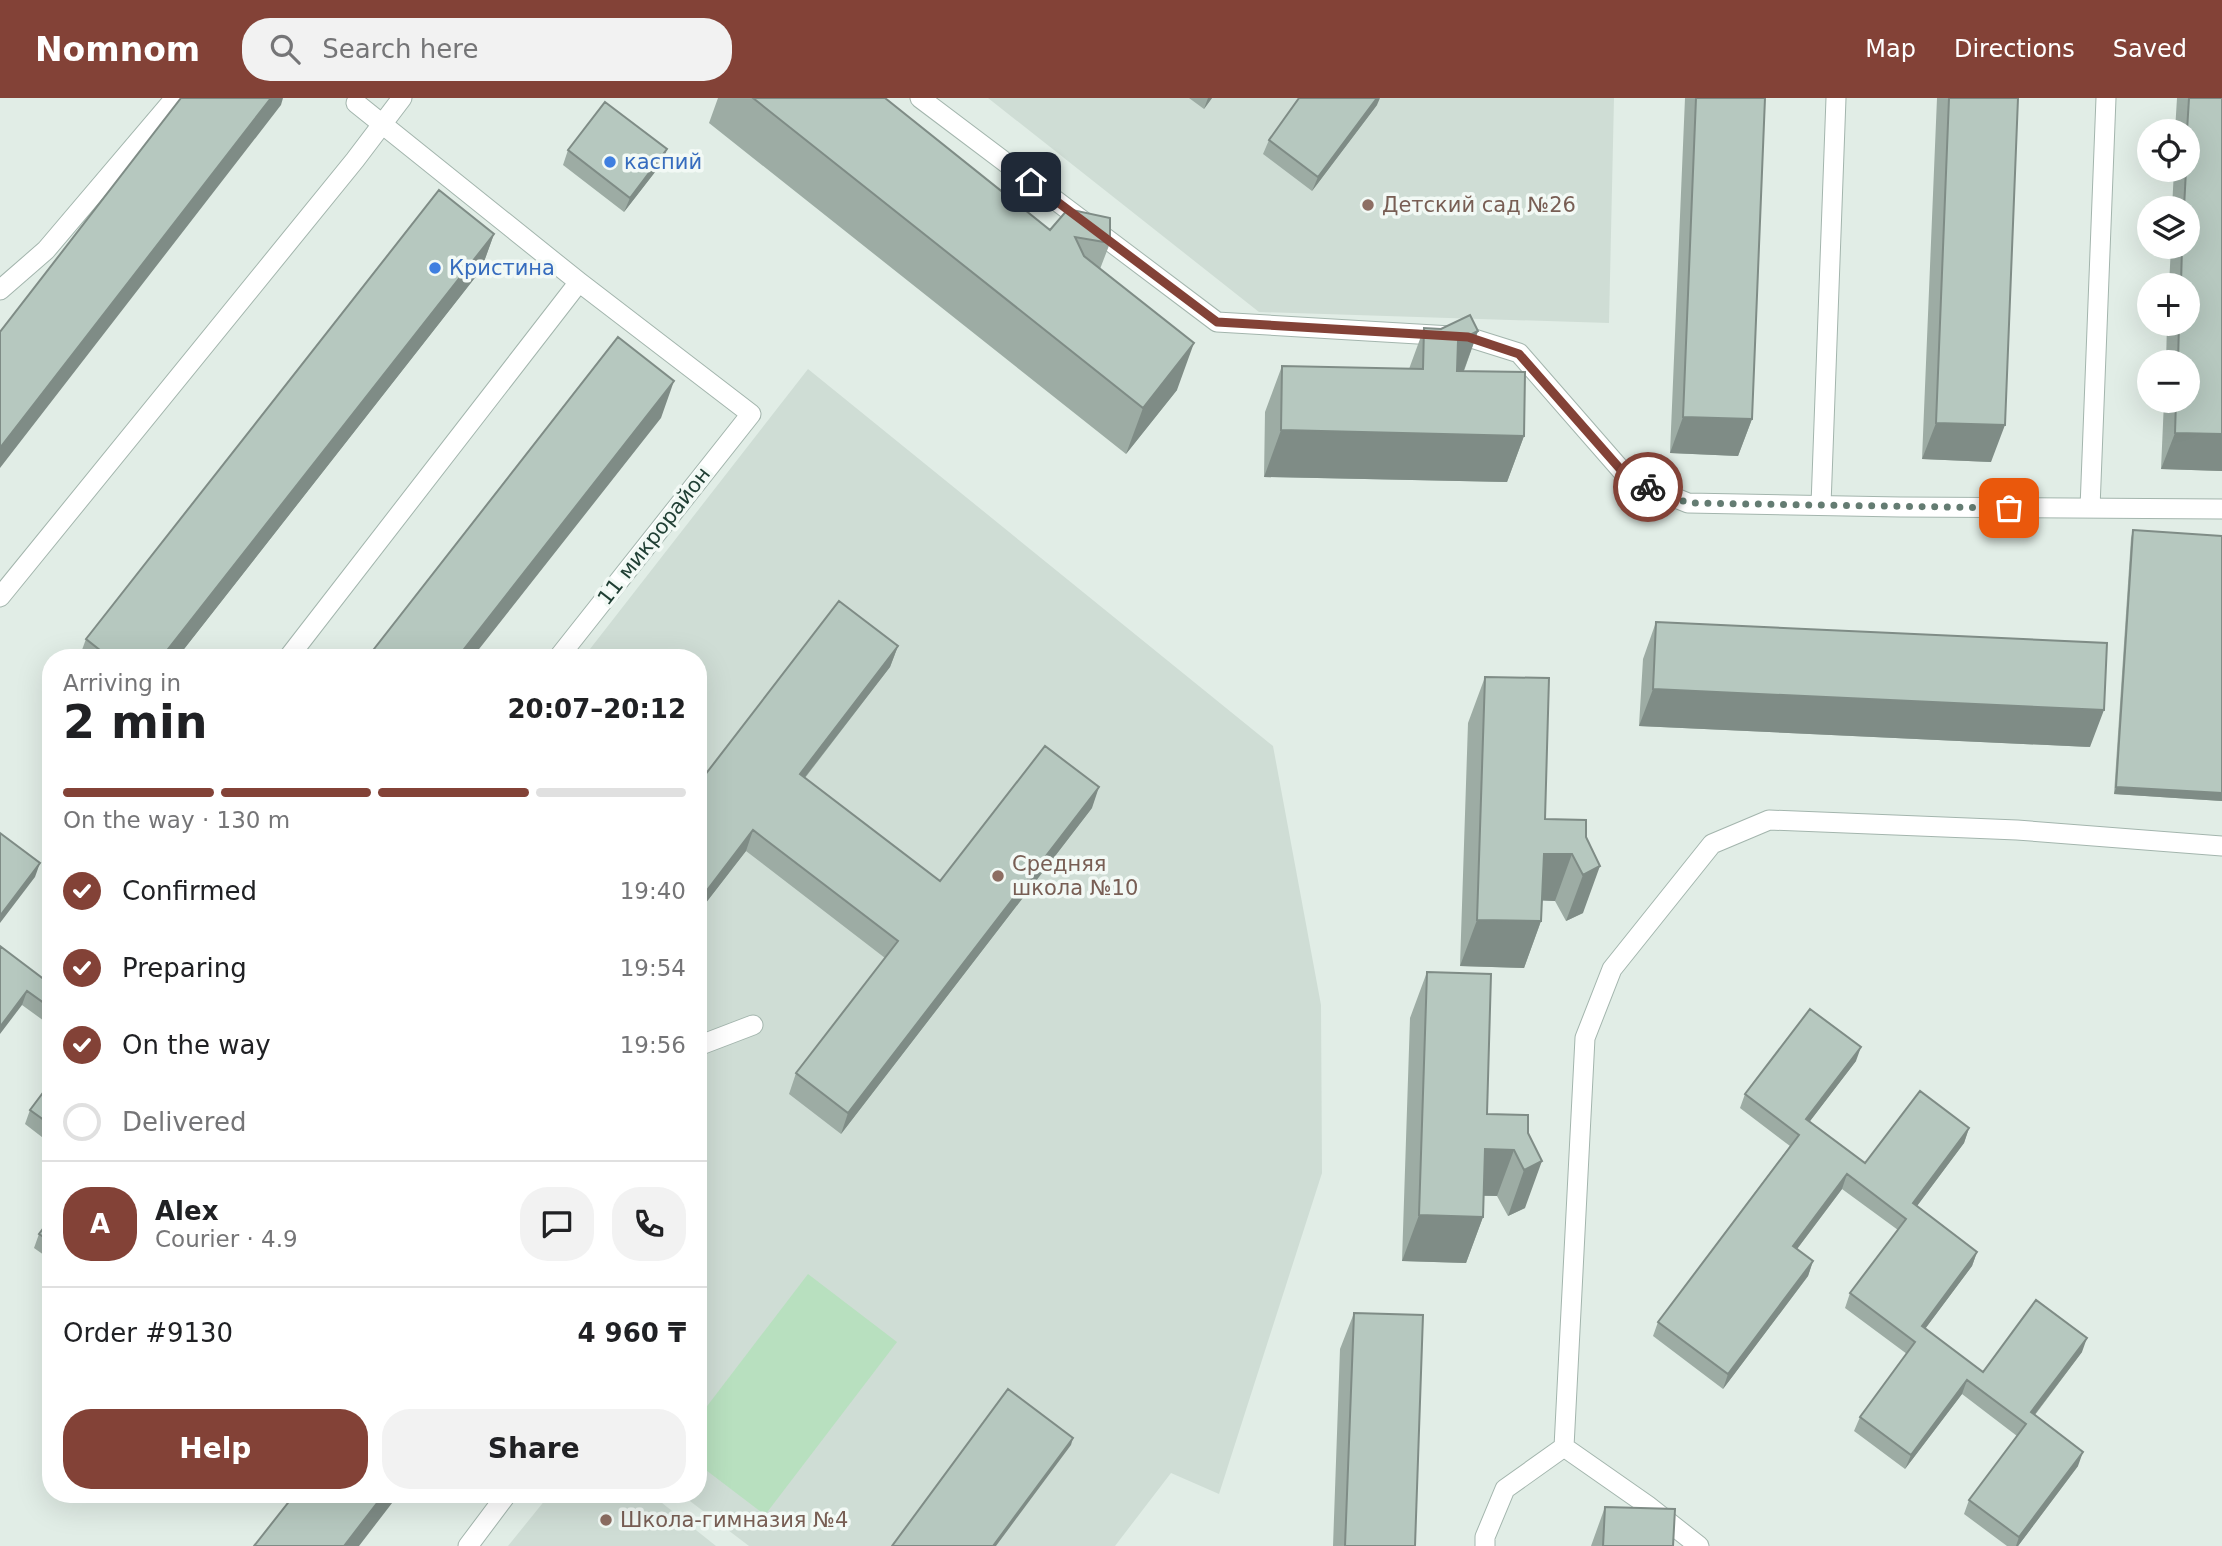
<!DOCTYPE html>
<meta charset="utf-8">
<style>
body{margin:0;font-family:"DejaVu Sans",sans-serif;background:#f2f2f2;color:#202124;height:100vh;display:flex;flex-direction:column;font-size:26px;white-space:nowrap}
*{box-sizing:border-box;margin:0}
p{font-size:23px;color:#757577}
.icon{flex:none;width:38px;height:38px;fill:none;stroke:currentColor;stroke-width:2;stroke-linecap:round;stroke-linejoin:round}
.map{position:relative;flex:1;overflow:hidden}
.details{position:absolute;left:42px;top:551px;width:665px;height:854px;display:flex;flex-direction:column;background:#fff;border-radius:28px;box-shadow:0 7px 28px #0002}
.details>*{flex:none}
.tools{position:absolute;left:2137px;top:21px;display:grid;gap:14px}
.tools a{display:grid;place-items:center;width:63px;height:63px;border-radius:50%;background:#fff;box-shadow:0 7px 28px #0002;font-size:35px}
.pin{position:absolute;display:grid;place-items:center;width:60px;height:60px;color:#fff;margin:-30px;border-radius:14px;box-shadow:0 4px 10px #0006}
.courier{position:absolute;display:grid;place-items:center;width:70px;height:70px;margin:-35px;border:5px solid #834237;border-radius:50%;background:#fff;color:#222;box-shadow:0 2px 9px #0007}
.summary em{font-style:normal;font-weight:700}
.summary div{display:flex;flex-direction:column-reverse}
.summary{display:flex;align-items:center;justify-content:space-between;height:119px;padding:0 21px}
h1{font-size:46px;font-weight:700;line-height:52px}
.bar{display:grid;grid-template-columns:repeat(4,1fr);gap:10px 7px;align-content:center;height:84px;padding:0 21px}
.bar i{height:9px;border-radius:5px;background:#e0e0e0}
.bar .on{background:#834237}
.bar p{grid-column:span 4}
.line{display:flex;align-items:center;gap:18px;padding:0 21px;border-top:2px solid #e0e0e0}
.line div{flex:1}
.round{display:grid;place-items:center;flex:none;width:74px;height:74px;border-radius:28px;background:#f2f2f2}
ol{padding:0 21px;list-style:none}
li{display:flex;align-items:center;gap:21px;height:77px}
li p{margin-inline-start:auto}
li .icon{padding:7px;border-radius:50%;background:#834237;color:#fff;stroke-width:4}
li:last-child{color:#757577}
li i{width:38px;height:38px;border:4px solid #e0e0e0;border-radius:50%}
.primary-button{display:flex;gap:14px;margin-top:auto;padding:14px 21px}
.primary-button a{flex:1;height:80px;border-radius:28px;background:#834237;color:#fff;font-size:28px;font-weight:700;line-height:80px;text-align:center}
.primary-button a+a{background:#f2f2f2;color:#202124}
header{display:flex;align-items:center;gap:42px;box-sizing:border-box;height:98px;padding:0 35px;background:#834237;color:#fff}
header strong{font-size:33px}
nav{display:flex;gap:38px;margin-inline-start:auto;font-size:24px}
.search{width:490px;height:63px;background:#f2f2f2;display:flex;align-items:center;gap:18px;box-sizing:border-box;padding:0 24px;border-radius:28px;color:#757577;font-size:26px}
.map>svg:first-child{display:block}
</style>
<header>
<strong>Nomnom</strong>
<div class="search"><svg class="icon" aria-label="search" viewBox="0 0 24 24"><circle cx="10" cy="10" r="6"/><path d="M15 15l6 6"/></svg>Search here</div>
<nav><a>Map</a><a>Directions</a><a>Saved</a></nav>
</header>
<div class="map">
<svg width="2222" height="1448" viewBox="0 0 2222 1448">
<rect width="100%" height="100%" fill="#e1ede6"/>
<path fill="#cfddd5" d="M 988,0 L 1614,0 L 1609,225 L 1259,214 Z
M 808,271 L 1273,648 L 1321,907 L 1322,1075 L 1219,1396 L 1171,1375 L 1115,1448 L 749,1448 L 682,1397 L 698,1396 L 698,560 L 583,560 Z
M 550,1396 L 652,1397 L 716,1448 L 508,1448 Z"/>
<path fill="#b8e0bf" d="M 808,1176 L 897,1244 L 765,1417 L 698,1366 L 698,1320 Z"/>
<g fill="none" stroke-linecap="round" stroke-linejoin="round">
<defs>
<path id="service" d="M 920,0 L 1217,224 L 1468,239 L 1519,255 L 1629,381 L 1688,405 L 1900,409 L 2222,411
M 356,5 L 579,184 L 751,316 L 558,560
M 0,192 L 46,152 L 175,0
M 1821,407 L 1836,0
M 2090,410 L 2106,0
M 0,499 L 355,62 L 402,0
M 288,560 L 579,184
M 698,948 L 753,927
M 468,1448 L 507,1396
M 1485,1448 L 1485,1439 L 1505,1391 L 1564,1349
M 1699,1448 L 1647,1407 L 1564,1349 L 1585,940 L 1612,871 L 1712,746 L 1769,722 L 2017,732 L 2222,748"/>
</defs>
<use href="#service" stroke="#a3b5ad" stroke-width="21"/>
<use href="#service" stroke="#fff" stroke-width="19"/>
</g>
<path fill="#9daca4" d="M 718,0 L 885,0 L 1050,132 L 1110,145 L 1100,171 L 1177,292 L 1126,356 L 709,25 Z
M 1189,0 L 1212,0 L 1204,11 Z
M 1685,0 L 1765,0 L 1752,321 L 1738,358 L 1670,355 Z
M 1937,0 L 2018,0 L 1991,364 L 1922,361 Z
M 2177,0 L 2222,0 L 2222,373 L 2161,371 L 2164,303 L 2188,303 L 2188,264 L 2166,264 L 2167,226 L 2188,226 L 2188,187 L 2169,187 L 2171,149 L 2188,149 L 2188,110 L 2172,110 L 2174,72 L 2188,72 L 2188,33 L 2175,33 Z
M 1377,7 L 1312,93 L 1263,56 L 1269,42 Z
M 568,52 L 662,65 L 624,114 L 563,67 Z
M 494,136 L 481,172 L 177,560 L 79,560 L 86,541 Z
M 1424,230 L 1478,233 L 1464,273 L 1524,338 L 1507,384 L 1264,379 L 1265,314 L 1282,268 L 1409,271 Z
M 2133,432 L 2222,438 L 2222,703 L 2114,696 L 2131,440 Z
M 1656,524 L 2090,649 L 1639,628 L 1643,561 Z
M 898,548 L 890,569 L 805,680 L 940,783 L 1092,710 L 841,1036 L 789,996 L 796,975 L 885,860 L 746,753 L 698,815 L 698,686 Z
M 1485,579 L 1545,721 L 1586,739 L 1583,815 L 1566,823 L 1555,803 L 1542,802 L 1541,823 L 1524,870 L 1460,868 L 1468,625 Z
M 0,848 L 45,882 L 51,873 L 51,928 L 22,907 Z
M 1427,874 L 1487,1016 L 1528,1017 L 1525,1110 L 1508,1118 L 1497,1098 L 1484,1098 L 1483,1119 L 1466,1165 L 1402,1163 L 1410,920 Z
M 1856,963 L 1809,1024 L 1865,1065 L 1969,1030 L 1964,1045 L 1917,1108 L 1977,1154 L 1972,1168 L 1925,1231 L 1983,1274 L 2082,1254 L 2035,1317 L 2078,1368 L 2018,1448 L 2007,1448 L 1964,1416 L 1969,1402 L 2017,1338 L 1962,1296 L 1905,1371 L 1854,1333 L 1860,1319 L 1907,1256 L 1845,1210 L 1850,1195 L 1898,1132 L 1842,1091 L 1797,1151 L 1813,1163 L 1808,1178 L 1723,1291 L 1653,1238 L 1658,1224 L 1790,1048 L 1740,1010 L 1745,996 Z
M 51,984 L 51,1046 L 25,1026 L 30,1012 Z
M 51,1120 L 51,1162 L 34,1150 L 39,1136 Z
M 1354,1215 L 1415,1448 L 1333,1448 L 1340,1251 Z
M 1605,1409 L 1673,1448 L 1591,1448 Z"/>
<path fill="#7f8c86" d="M 271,0 L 283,0 L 281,7 L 0,370 L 0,350 Z
M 1208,0 L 1212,0 L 1204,11 Z
M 1377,0 L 1380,0 L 1377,7 L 1312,93 L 1318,79 Z
M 667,51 L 662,65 L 624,114 L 630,100 Z
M 494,136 L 481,172 L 177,560 L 161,560 Z
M 1478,233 L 1461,280 L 1442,290 L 1458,243 Z
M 1194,245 L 1177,292 L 1126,356 L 1143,310 Z
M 674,283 L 661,320 L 472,560 L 457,560 Z
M 1683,319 L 1752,321 L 1738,358 L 1670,355 Z
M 1936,325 L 2005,327 L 1991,364 L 1922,361 Z
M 1281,332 L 1524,338 L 1507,384 L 1264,379 Z
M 2175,335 L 2222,336 L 2222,373 L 2161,371 Z
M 898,548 L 890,569 L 792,696 L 800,676 Z
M 1653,591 L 2104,612 L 2090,649 L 1639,628 Z
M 1099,689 L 1092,710 L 841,1036 L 848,1015 Z
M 2116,689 L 2222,695 L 2222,703 L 2114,696 Z
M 753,732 L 746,753 L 698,815 L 698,804 Z
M 1544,756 L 1572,756 L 1555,803 L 1527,802 Z
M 40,765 L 35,779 L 0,825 L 0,818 Z
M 1600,768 L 1583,815 L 1566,823 L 1583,777 Z
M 1477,822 L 1541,823 L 1524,870 L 1460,868 Z
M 27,893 L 22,907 L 0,936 L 0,929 Z
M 1861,949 L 1856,963 L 1801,1035 L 1806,1021 Z
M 1969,1030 L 1964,1045 L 1908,1120 L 1913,1105 Z
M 1485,1051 L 1514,1052 L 1497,1098 L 1469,1097 Z
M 1542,1063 L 1525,1110 L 1508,1118 L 1524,1072 Z
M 1847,1076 L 1842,1091 L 1788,1163 L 1793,1148 Z
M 1419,1117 L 1483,1119 L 1466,1165 L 1402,1163 Z
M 1977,1154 L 1972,1168 L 1916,1243 L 1922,1228 Z
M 1813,1163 L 1808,1178 L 1723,1291 L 1728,1276 Z
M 2087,1240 L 2082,1254 L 2026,1328 L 2031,1314 Z
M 1967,1282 L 1962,1296 L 1905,1371 L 1911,1357 Z
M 1073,1340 L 1071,1347 L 996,1448 L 993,1448 Z
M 2083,1354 L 2078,1368 L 2018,1448 L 2016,1448 L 2019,1439 Z
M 384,1396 L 399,1396 L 359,1448 L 344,1448 Z"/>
<path fill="#b6c8bf" stroke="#7f8c86" stroke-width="2" d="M 181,0 L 271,0 L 0,350 L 0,234 Z
M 753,0 L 885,0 L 1050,132 L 1068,111 L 1110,120 L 1110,145 L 1075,139 L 1084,158 L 1194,245 L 1143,310 Z
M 1299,0 L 1377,0 L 1318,79 L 1269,42 Z
M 1696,0 L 1765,0 L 1752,321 L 1683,319 Z
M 1949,0 L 2018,0 L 2005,327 L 1936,325 Z
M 2189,0 L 2222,0 L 2222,336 L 2175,335 L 2176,303 L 2188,303 L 2188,264 L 2178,264 L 2179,226 L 2188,226 L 2188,187 L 2181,187 L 2182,149 L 2188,149 L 2188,110 L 2184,110 L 2186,72 L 2188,72 L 2187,33 Z
M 605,4 L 667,51 L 630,100 L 568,52 Z
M 439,92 L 494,136 L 161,560 L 110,560 L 86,541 Z
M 1470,217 L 1478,233 L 1458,243 L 1457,273 L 1525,274 L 1524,338 L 1281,332 L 1282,268 L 1423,271 L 1424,230 L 1441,231 Z
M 618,239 L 674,283 L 457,560 L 367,560 Z
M 2133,432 L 2222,438 L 2222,695 L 2116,689 Z
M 839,503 L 898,548 L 800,676 L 940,783 L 1045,648 L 1099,689 L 848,1015 L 796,975 L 898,843 L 753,732 L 698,804 L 698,686 Z
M 1656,524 L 2107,545 L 2104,612 L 1653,591 Z
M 1485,579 L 1549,580 L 1545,721 L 1586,722 L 1586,739 L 1600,768 L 1583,777 L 1572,756 L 1544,756 L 1541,823 L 1477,822 Z
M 0,735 L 40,765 L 0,818 Z
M 0,848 L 45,882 L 51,873 L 51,910 L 27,893 L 0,929 Z
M 1427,874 L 1491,876 L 1487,1016 L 1528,1017 L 1528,1035 L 1542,1063 L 1524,1072 L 1514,1052 L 1485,1051 L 1483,1119 L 1419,1117 Z
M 1810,911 L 1861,949 L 1806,1021 L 1865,1065 L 1920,993 L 1969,1030 L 1913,1105 L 1977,1154 L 1922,1228 L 1983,1274 L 2036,1202 L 2087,1240 L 2031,1314 L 2083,1354 L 2019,1439 L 1969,1402 L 2026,1326 L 1967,1282 L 1911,1357 L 1860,1319 L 1915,1244 L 1850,1195 L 1906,1121 L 1847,1076 L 1793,1148 L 1813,1163 L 1728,1276 L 1658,1224 L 1799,1037 L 1745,996 Z
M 51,984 L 51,1027 L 30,1012 Z
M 51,1120 L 51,1144 L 39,1136 Z
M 1354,1215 L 1423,1217 L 1415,1448 L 1345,1448 Z
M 1008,1291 L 1073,1340 L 993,1448 L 892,1448 Z
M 295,1396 L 384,1396 L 344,1448 L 254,1448 Z
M 1605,1409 L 1675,1411 L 1673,1448 L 1603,1448 Z"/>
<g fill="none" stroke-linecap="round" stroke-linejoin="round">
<path stroke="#647c72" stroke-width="7" stroke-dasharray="0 12.6" d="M 1648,389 L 1688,405 L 2009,410"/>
<path stroke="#834237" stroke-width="9" d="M 1031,84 L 1217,224 L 1468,239 L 1519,256 L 1629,381 L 1648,389"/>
</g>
<g fill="#3f7fe0" stroke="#f2f9f5" stroke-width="2.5">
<circle cx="610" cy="64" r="7"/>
<circle cx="435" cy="170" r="7"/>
</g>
<g fill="#8d6e63" stroke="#f2f9f5" stroke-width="2.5">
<circle cx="1368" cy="107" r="7"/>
<circle cx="998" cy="778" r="7"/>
<circle cx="606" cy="1422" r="7"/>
</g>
<g text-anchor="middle" stroke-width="7" stroke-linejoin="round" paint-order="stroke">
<g font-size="21" fill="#366cbe" stroke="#f2f9f5" text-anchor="start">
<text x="624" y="71">каспий</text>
<text x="449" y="177">Кристина</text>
</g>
<g font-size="21" fill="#785e54" stroke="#f2f9f5" text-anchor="start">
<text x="1382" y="114">Детский сад №26</text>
<text x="1012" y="773">Средняя<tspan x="1012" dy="24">школа №10</tspan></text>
<text x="620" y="1429">Школа-гимназия №4</text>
</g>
<g font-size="21" fill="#203f34" stroke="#f2f9f5">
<text transform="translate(654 438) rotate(-52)" y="7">11 микрорайон</text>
</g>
</g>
</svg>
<div class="tools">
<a><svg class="icon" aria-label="locate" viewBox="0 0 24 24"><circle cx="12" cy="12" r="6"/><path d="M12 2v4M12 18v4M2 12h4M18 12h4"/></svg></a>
<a><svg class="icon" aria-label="layers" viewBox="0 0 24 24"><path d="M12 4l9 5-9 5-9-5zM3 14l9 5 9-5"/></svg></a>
<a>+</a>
<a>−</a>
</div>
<div class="pin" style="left:2009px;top:410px;background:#ea580c"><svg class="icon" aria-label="bag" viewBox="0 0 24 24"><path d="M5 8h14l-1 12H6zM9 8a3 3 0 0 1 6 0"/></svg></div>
<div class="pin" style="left:1031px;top:84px;background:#1f2937"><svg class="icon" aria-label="home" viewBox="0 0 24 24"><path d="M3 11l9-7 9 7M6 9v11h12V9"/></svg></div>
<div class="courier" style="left:1648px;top:389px"><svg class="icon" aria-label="bike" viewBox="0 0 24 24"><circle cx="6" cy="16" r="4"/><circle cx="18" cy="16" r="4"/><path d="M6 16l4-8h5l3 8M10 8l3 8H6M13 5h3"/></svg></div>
<section class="details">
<div class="summary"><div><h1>2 min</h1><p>Arriving in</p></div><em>20:07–20:12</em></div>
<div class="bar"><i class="on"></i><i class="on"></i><i class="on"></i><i></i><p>On the way · 130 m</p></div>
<ol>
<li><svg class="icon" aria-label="check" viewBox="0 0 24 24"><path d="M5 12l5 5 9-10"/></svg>Confirmed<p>19:40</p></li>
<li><svg class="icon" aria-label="check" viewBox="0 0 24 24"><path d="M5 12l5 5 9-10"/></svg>Preparing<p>19:54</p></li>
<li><svg class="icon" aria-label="check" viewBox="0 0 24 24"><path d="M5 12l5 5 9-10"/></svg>On the way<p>19:56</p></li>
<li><i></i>Delivered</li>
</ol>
<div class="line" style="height:126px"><b class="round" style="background:#834237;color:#fff">A</b><div><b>Alex</b><p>Courier · 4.9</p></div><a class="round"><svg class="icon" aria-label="chat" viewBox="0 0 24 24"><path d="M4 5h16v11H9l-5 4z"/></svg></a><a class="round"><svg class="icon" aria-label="phone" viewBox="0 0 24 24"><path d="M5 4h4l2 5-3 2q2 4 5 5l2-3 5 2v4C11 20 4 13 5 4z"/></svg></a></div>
<div class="line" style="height:91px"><div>Order #9130</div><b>4 960 ₸</b></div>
<div class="primary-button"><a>Help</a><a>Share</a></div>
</section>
</div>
